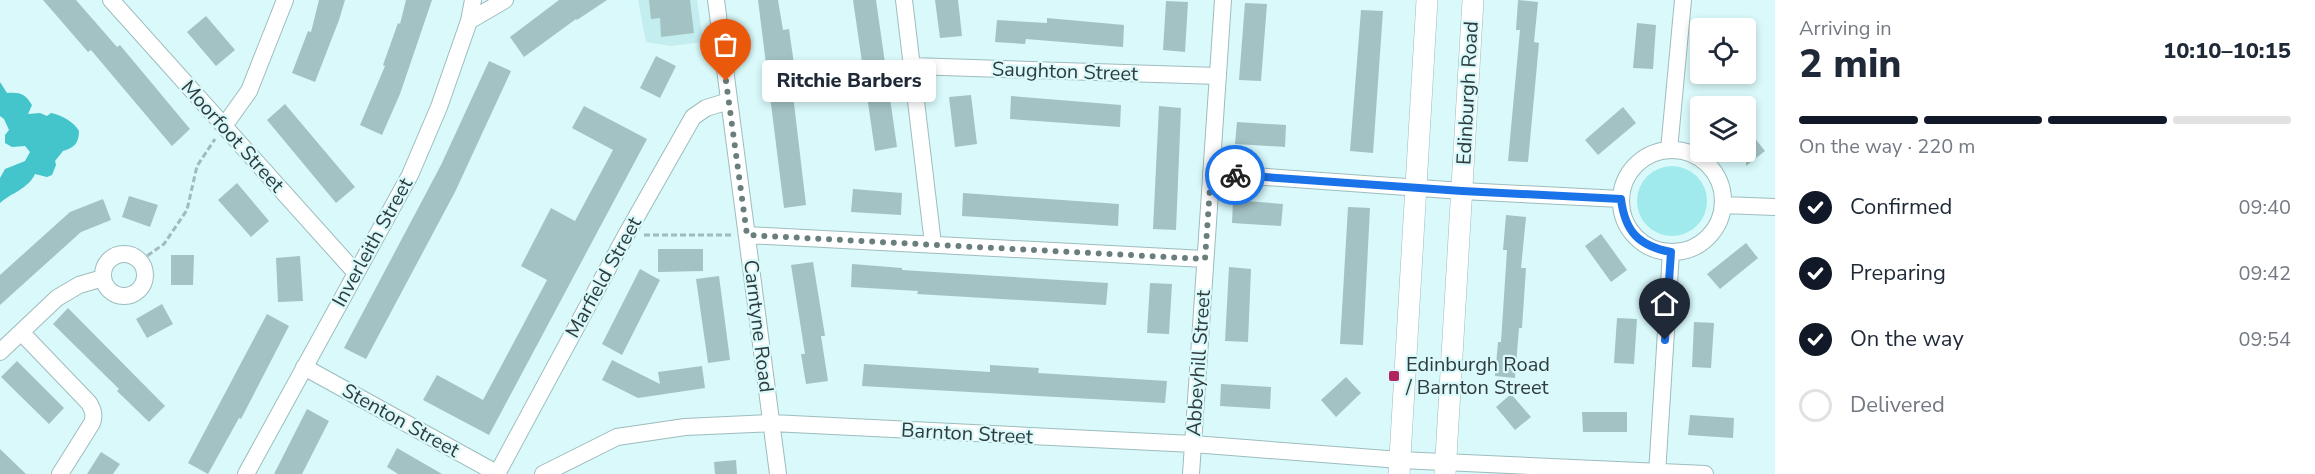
<!DOCTYPE html>
<meta charset="utf-8">
<style>
body{margin:0;font-family:"Nunito Sans",sans-serif;background:#f6f6f7;color:#1f2937;height:100vh;display:flex;flex-direction:column;font-size:22px;white-space:nowrap}
*{box-sizing:border-box;margin:0}
p{font-size:20px;color:#747a83}
.icon{flex:none;width:33px;height:33px;fill:none;stroke:currentColor;stroke-width:2;stroke-linecap:round;stroke-linejoin:round}
.map{position:relative;flex:1;overflow:hidden}
.details{display:flex;flex-direction:column;background:#fff;width:540px}
.details>*{flex:none}
.buttons{position:absolute;left:1690px;top:18px;display:grid;gap:12px}
.buttons a{display:grid;place-items:center;width:66px;height:66px;border-radius:6px;background:#fff;box-shadow:0 3px 9px #0003;font-size:30px}
.pin{position:absolute;display:grid;place-items:center;width:51px;height:51px;color:#fff;margin:-62px -26px;border-radius:50% 50% 50% 0;rotate:-45deg;box-shadow:0 0 6px #0007}
.pin .icon{rotate:45deg}
.courier{position:absolute;display:grid;place-items:center;width:60px;height:60px;margin:-30px;border:4px solid #1a73e8;border-radius:50%;background:#fff;color:#222;box-shadow:0 2px 8px #0007}
.bubble{position:absolute;height:42px;border-radius:6px;background:#fff;box-shadow:0 3px 9px #0003;font-size:20px;font-weight:800;line-height:42px;text-align:center}
.headline em{font-style:normal;font-weight:800}
.headline div{display:flex;flex-direction:column-reverse}
.headline{display:flex;align-items:center;justify-content:space-between;height:102px;padding:0 24px}
h1{font-size:39px;font-weight:800;line-height:45px}
.bar{display:grid;grid-template-columns:repeat(4,1fr);gap:9px 6px;align-content:center;height:72px;padding:0 24px}
.bar i{height:8px;border-radius:4px;background:#e0e1e3}
.bar .on{background:#111827}
.bar p{grid-column:span 4}
ol{padding:0 24px;list-style:none}
li{display:flex;align-items:center;gap:18px;height:66px}
li p{margin-inline-start:auto}
li .icon{padding:6px;border-radius:50%;background:#111827;color:#fff;stroke-width:4}
li:last-child{color:#747a83}
li i{width:33px;height:33px;border:3px solid #e0e1e3;border-radius:50%}
main{display:flex;flex:1;min-height:0}
.map>svg:first-child{display:block}
</style>
<main>
<div class="map">
<svg width="1775" height="474" viewBox="0 0 1775 474">
<rect width="100%" height="100%" fill="#d9f9fa"/>
<path fill="#c4edef" d="M 638,0 L 697,0 L 703,42 L 671,46 L 646,42 Z"/>
<path fill="#a0eaed" d="M1637 201a35 35 0 1 1 70 0a35 35 0 1 1-70 0Z"/>
<path fill="#43c5cb" d="M 0,82 L 7,93 C 21,92 25,94 32,105 L 28,114 L 40,113 L 47,116 L 51,113 C 62,115 74,122 79,131 C 79,143 74,148 63,151 L 55,161 L 56,165 L 52,175 L 47,177 L 35,174 C 28,189 11,193 0,203 L 0,178 L 5,169 L 25,161 L 30,152 L 25,146 L 12,147 L 5,143 L 5,135 L 9,130 L 4,119 L 0,116 Z"/>
<path fill="#a3c2c3" d="M 43,0 L 76,0 L 117,47 L 120,45 L 190,129 L 172,146 L 91,50 L 88,52 Z
M 319,0 L 345,0 L 339,20 L 315,82 L 292,73 L 308,31 L 311,32 Z
M 406,0 L 432,0 L 400,94 L 382,135 L 360,125 L 385,66 L 383,65 L 398,23 L 400,24 Z
M 559,0 L 607,0 L 577,20 L 576,19 L 524,57 L 510,37 Z
M 649,0 L 690,0 L 694,33 L 661,37 L 660,18 L 651,19 Z
M 758,0 L 778,0 L 783,30 L 789,29 L 796,78 L 791,78 L 806,205 L 784,208 Z
M 853,0 L 876,0 L 897,147 L 875,151 Z
M 935,0 L 958,0 L 962,36 L 940,38 Z
M 1518,0 L 1538,2 L 1534,42 L 1539,43 L 1528,162 L 1508,161 L 1520,30 L 1516,30 Z
M 1166,1 L 1188,2 L 1185,52 L 1163,50 Z
M 1245,3 L 1267,4 L 1261,81 L 1239,80 Z
M 1361,10 L 1383,11 L 1373,153 L 1350,151 Z
M 206,16 L 235,50 L 216,66 L 187,32 Z
M 1047,18 L 1124,25 L 1123,47 L 1026,39 L 1025,44 L 995,42 L 997,20 L 1047,23 Z
M 1637,23 L 1656,25 L 1653,69 L 1633,68 Z
M 656,56 L 676,66 L 660,98 L 640,88 Z
M 489,61 L 511,71 L 455,192 L 366,359 L 344,348 L 441,165 Z
M 971,95 L 977,144 L 955,147 L 949,97 Z
M 1011,96 L 1121,105 L 1120,127 L 1010,119 Z
M 285,104 L 355,187 L 336,203 L 267,120 Z
M 584,106 L 647,139 L 489,435 L 423,400 L 437,375 L 483,400 L 547,280 L 521,266 L 551,208 L 575,221 L 613,150 L 572,128 Z
M 1159,106 L 1181,108 L 1176,230 L 1153,229 Z
M 1623,107 L 1636,123 L 1598,155 L 1585,140 Z
M 1237,122 L 1286,125 L 1285,147 L 1235,144 Z
M 1746,127 L 1765,151 L 1746,166 Z
M 237,183 L 269,221 L 251,237 L 218,200 Z
M 853,189 L 902,193 L 901,215 L 851,212 Z
M 963,193 L 1119,204 L 1118,226 L 962,216 Z
M 129,196 L 158,205 L 150,227 L 122,217 Z
M 103,199 L 111,220 L 81,232 L 0,305 L 0,275 L 70,212 Z
M 1233,200 L 1283,204 L 1281,226 L 1232,223 Z
M 1348,207 L 1370,208 L 1363,345 L 1340,344 Z
M 1506,215 L 1526,217 L 1521,268 L 1526,268 L 1522,328 L 1519,328 L 1515,378 L 1495,376 L 1498,342 L 1501,342 L 1507,250 L 1503,250 Z
M 1601,234 L 1627,270 L 1611,282 L 1585,246 Z
M 1746,243 L 1758,258 L 1720,289 L 1707,274 Z
M 658,249 L 703,249 L 703,271 L 658,272 Z
M 171,255 L 194,255 L 193,285 L 171,285 Z
M 300,256 L 303,301 L 278,302 L 276,258 Z
M 813,262 L 825,336 L 821,336 L 828,381 L 806,384 L 801,354 L 805,354 L 791,265 Z
M 852,264 L 902,268 L 902,270 L 1108,283 L 1106,305 L 917,294 L 918,291 L 851,287 Z
M 1229,267 L 1251,269 L 1248,342 L 1225,341 Z
M 640,269 L 660,280 L 622,355 L 602,344 Z
M 719,276 L 730,360 L 708,363 L 696,279 Z
M 1150,283 L 1172,284 L 1169,334 L 1147,333 Z
M 162,304 L 173,324 L 147,338 L 136,319 Z
M 68,308 L 165,406 L 149,422 L 117,391 L 119,389 L 53,324 Z
M 267,314 L 289,326 L 241,419 L 239,418 L 208,474 L 188,463 Z
M 1617,318 L 1637,319 L 1634,364 L 1614,363 Z
M 1694,322 L 1714,323 L 1711,368 L 1692,367 Z
M 612,360 L 660,384 L 658,372 L 702,366 L 705,388 L 638,398 L 602,380 Z
M 17,361 L 64,408 L 49,424 L 1,377 Z
M 864,364 L 990,372 L 990,365 L 1039,368 L 1038,373 L 1167,381 L 1165,403 L 862,386 Z
M 1346,377 L 1361,393 L 1336,417 L 1321,400 Z
M 1221,384 L 1271,387 L 1270,409 L 1220,406 Z
M 1511,394 L 1531,417 L 1515,430 L 1496,407 Z
M 307,409 L 329,421 L 302,474 L 274,474 Z
M 1582,412 L 1627,412 L 1627,432 L 1583,432 Z
M 1690,415 L 1734,418 L 1733,438 L 1688,435 Z
M 397,448 L 442,474 L 398,474 L 387,467 Z
M 0,449 L 26,474 L 0,474 Z
M 101,452 L 120,464 L 113,474 L 87,474 Z
M 736,460 L 737,474 L 715,474 L 714,462 Z"/>
<g fill="none" stroke-linecap="round" stroke-linejoin="round">
<defs>
<path id="minor" d="M 111,0 L 355,272
M 716,0 L 778,474
M 904,0 L 933,244
M 469,21 L 505,0
M 912,66 L 1218,76
M 224,126 L 249,91 L 285,0
M 1669,150 L 1683,0
M1621 201a51 51 0 1 1 102 0a51 51 0 1 1-102 0Z
M 1211,173 L 1462,191 L 1621,199
M 1723,205 L 1775,207
M 747,235 L 1205,259
M103 275a21 21 0 1 1 42 0a21 21 0 1 1-42 0Z
M 21,332 L 89,403 C 93,410 95,415 92,423 L 60,474
M 0,352 L 57,298 L 79,285 L 103,278
M 304,367 L 498,474
M 246,474 L 410,175 L 439,107 L 469,21 L 473,0
M 497,474 L 626,235 L 693,117 L 706,108 L 729,101
M 543,474 L 617,437 L 685,427 L 772,423 L 1193,444 L 1400,460 L 1705,474
M 1191,474 L 1223,0
M 1657,474 L 1671,252"/>
<path id="major" d="M 1399,474 L 1427,0
M 1445,474 L 1473,0"/>
</defs>
<use href="#minor" stroke="#9ebcbd" stroke-width="18"/>
<use href="#major" stroke="#9ebcbd" stroke-width="22"/>
<path stroke="#a1bbbc" stroke-width="3" stroke-dasharray="6 3" stroke-linecap="butt" d="M 644,235 L 731,235
M 140,261 L 164,244 L 187,210 L 197,166 L 215,139"/>
<use href="#minor" stroke="#fff" stroke-width="16"/>
<use href="#major" stroke="#fff" stroke-width="21"/>
</g>
<g fill="none" stroke-linecap="round" stroke-linejoin="round">
<path stroke="#6a7e7e" stroke-width="6" stroke-dasharray="0 10.8" d="M 726,81 L 747,235 L 1205,259 L 1211,173 L 1235,175"/>
<path stroke="#1a73e8" stroke-width="8" d="M 1235,175 L 1462,191 L 1621,199 C 1625,232 1639,246 1671,252 L 1665,340"/>
</g>
<rect fill="#b2255f" stroke="#d9f9fa" stroke-width="2" x="1388" y="370" width="12" height="12" rx="3"/>
<g text-anchor="middle" stroke-width="4.5" stroke-linejoin="round" paint-order="stroke">
<g font-size="20" fill="#2f3b3c" stroke="#d9f9fa">
<text transform="translate(1065 71) rotate(2)" y="7">Saughton Street</text>
<text transform="translate(1467 93) rotate(-87)" y="7">Edinburgh Road</text>
<text transform="translate(233 136) rotate(48)" y="7">Moorfoot Street</text>
<text transform="translate(372 242) rotate(-61)" y="7">Inverleith Street</text>
<text transform="translate(603 277) rotate(-61)" y="7">Marfield Street</text>
<text transform="translate(759 326) rotate(83)" y="7">Carntyne Road</text>
<text transform="translate(1198 363) rotate(-86)" y="7">Abbeyhill Street</text>
<text transform="translate(401 420) rotate(29)" y="7">Stenton Street</text>
<text transform="translate(967 433) rotate(3)" y="7">Barnton Street</text>
</g>
<g font-size="20" fill="#2f3b3c" stroke="#d9f9fa" text-anchor="start">
<text x="1406" y="371">Edinburgh Road<tspan x="1406" dy="23">/ Barnton Street</tspan></text>
</g>
</g>
</svg>
<div class="buttons">
<a><svg class="icon" aria-label="locate" viewBox="0 0 24 24"><circle cx="12" cy="12" r="6"/><path d="M12 2v4M12 18v4M2 12h4M18 12h4"/></svg></a>
<a><svg class="icon" aria-label="layers" viewBox="0 0 24 24"><path d="M12 4l9 5-9 5-9-5zM3 14l9 5 9-5"/></svg></a>
</div>
<div class="pin" style="left:726px;top:81px;background:#ea580c"><svg class="icon" aria-label="bag" viewBox="0 0 24 24"><path d="M5 8h14l-1 12H6zM9 8a3 3 0 0 1 6 0"/></svg></div>
<div class="pin" style="left:1665px;top:340px;background:#1f2937"><svg class="icon" aria-label="home" viewBox="0 0 24 24"><path d="M3 11l9-7 9 7M6 9v11h12V9"/></svg></div>
<div class="courier" style="left:1235px;top:175px"><svg class="icon" aria-label="bike" viewBox="0 0 24 24"><circle cx="6" cy="16" r="4"/><circle cx="18" cy="16" r="4"/><path d="M6 16l4-8h5l3 8M10 8l3 8H6M13 5h3"/></svg></div>
<div class="bubble" style="left:762px;top:60px;width:174px">Ritchie Barbers</div>
</div>
<section class="details">
<div class="headline"><div><h1>2 min</h1><p>Arriving in</p></div><em>10:10–10:15</em></div>
<div class="bar"><i class="on"></i><i class="on"></i><i class="on"></i><i></i><p>On the way · 220 m</p></div>
<ol>
<li><svg class="icon" aria-label="check" viewBox="0 0 24 24"><path d="M5 12l5 5 9-10"/></svg>Confirmed<p>09:40</p></li>
<li><svg class="icon" aria-label="check" viewBox="0 0 24 24"><path d="M5 12l5 5 9-10"/></svg>Preparing<p>09:42</p></li>
<li><svg class="icon" aria-label="check" viewBox="0 0 24 24"><path d="M5 12l5 5 9-10"/></svg>On the way<p>09:54</p></li>
<li><i></i>Delivered</li>
</ol>
</section>
</main>
